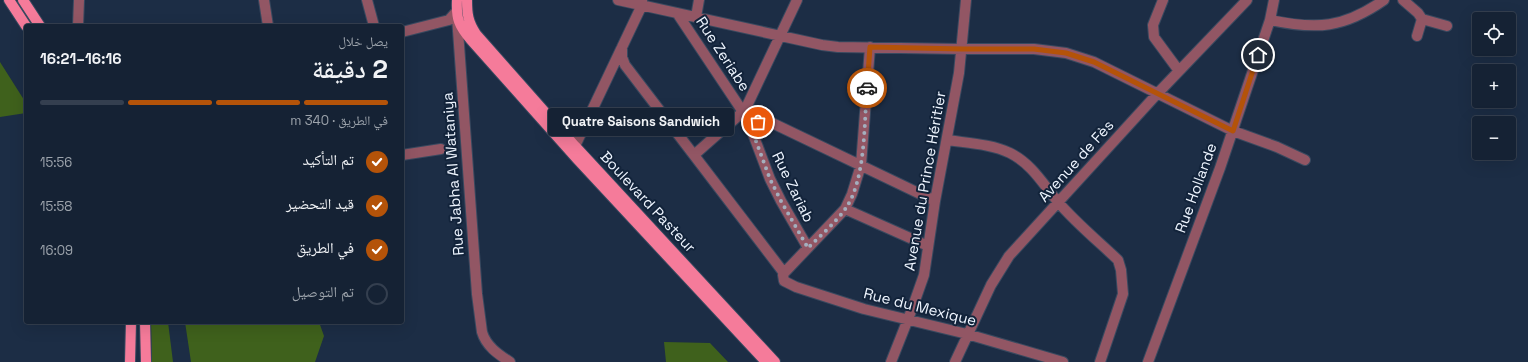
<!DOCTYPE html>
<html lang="ar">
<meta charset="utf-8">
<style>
body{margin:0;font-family:"Space Grotesk","Noto Naskh Arabic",sans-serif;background:#222f40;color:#f1f3f6;direction:rtl;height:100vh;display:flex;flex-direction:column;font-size:15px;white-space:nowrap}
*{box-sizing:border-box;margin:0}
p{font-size:13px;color:#9da4ac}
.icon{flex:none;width:22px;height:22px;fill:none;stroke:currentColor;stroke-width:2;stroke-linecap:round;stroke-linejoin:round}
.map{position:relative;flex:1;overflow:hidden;direction:ltr}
.details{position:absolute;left:24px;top:24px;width:380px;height:300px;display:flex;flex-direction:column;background:#152234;border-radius:4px;box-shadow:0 4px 16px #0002,0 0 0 1px #343f4f;direction:rtl}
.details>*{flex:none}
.buttons{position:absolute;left:1472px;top:12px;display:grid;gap:8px}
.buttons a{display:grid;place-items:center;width:44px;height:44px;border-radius:4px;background:#152234;box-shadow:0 4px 16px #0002,0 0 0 1px #343f4f;font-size:20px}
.pin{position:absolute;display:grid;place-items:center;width:34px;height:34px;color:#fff;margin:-17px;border:2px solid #fff;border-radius:50%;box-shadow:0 1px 4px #0007}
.courier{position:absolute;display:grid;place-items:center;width:40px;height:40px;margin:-20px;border:3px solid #b45309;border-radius:50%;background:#fff;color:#222;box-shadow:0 1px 5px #0007}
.bubble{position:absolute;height:28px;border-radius:4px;background:#152234;box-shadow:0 4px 16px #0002,0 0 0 1px #343f4f;font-size:13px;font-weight:600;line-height:28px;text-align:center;direction:rtl}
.overview em{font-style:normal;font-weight:600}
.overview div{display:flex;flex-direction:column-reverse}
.overview{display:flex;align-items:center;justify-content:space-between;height:68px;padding:0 16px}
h1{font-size:26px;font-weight:600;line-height:30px}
.bar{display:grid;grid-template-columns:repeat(4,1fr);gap:6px 4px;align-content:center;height:48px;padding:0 16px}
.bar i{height:5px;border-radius:3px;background:#343f4f}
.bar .current{background:#b45309}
.bar p{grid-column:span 4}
ol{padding:0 16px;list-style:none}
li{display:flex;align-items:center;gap:12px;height:44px}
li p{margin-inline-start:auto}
li .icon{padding:4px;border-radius:50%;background:#b45309;color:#fff;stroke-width:4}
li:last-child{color:#9da4ac}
li i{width:22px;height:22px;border:2px solid #343f4f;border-radius:50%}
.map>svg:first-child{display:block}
</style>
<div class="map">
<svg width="1528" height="362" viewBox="0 0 1528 362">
<rect width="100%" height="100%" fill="#1c2d45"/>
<path fill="#3f611c" d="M 0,62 L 26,103 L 26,113 L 0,117 Z
M 151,322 L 168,322 L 173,362 L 152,362 Z
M 185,322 L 319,322 L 324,336 L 315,362 L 191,362 Z
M 664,342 L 710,343 L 728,362 L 666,362 Z"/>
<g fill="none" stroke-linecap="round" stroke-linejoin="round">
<defs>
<path id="minor" d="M 264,0 L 268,26
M 367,0 L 374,26
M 618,0 L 822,45 L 838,47 L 962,49 L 1034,49 L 1066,53 L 1094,62 L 1233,131 L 1277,147 L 1305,160
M 1163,0 L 1153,25 L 1154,37 L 1179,71
M 1403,0 L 1418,13 L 1422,19 L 1417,36
M 677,13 L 743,112
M 457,17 L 477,294 L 482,332 C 486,346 498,354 510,362
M 696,17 L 699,0
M 1422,19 L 1447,26
M 1270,20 C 1317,30 1344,28 1384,0
M 78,26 L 79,0
M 402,32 L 449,20 L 456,12
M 622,47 L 622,57 L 625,65 L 784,273
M 870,47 L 861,165 L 852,194 L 845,209 L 784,273 L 783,275 L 784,281 L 796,287 L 864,309 L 967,334 L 1063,362
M 745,110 L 935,201
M 761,118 L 754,126 L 753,134 L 770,179 L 781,201 L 808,248
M 947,140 C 967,143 992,144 1010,153 C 1032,164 1043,184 1058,202 C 1076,223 1098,241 1118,260 L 1121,270 L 1123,294 L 1100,362
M 575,146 L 642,5 L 642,0
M 402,155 L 441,149
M 694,155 L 745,110 L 797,0
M 845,209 L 928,246
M 891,362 L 912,309 L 924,275 L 935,201 L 959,73 L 966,0
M 955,362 L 991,285 L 1009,256 L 1157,94 L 1247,0
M 1148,362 L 1220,168 L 1270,20 L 1274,0"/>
<path id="major" d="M 9,0 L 26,26
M 23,0 L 40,26
M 457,0 C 456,19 459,26 471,40 L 577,159 L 766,362
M 467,0 C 467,14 468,22 476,34 L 575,146 L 775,362
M 145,322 L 146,362
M 130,362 L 131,322"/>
</defs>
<use href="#minor" stroke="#39495f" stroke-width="12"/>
<use href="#major" stroke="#39495f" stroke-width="12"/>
<use href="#minor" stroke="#925664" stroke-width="10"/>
<use href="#major" stroke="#f57b9a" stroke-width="10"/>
</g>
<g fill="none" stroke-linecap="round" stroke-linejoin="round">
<path stroke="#a4afbe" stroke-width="4" stroke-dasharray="0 7.2" d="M 758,122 L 753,128 L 753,133 L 770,179 L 781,201 L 808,248 C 819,237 837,221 846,208 C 866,178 864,123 867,88"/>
<path stroke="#b45309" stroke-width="5" d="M 867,88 L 870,47 L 962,49 L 1034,49 L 1066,53 L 1094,62 L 1233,131 L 1258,55"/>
</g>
<g text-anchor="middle" stroke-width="4" stroke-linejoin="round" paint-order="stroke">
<g font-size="15" fill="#eef5ff" stroke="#12233a">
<text transform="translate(723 54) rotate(57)" y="5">Rue Zeriabe</text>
<text transform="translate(1076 161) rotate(-48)" y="5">Avenue de Fès</text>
<text transform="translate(453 174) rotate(-94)" y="5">Rue Jabha Al Wataniya</text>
<text transform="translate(925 181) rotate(-80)" y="5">Avenue du Prince Héritier</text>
<text transform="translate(793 187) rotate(64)" y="5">Rue Zariab</text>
<text transform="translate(1196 188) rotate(-70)" y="5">Rue Hollande</text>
<text transform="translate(648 202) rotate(47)" y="5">Boulevard Pasteur</text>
<text transform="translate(920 307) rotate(14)" y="5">Rue du Mexique</text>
</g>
</g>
</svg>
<div class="buttons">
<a><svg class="icon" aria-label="locate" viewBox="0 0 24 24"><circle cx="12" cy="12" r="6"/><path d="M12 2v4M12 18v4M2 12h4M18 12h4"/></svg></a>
<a>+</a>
<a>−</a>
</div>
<div class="pin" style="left:758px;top:122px;background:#ea580c"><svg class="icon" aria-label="bag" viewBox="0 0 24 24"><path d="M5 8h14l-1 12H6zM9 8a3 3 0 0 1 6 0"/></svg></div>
<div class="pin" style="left:1258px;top:55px;background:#1f2937"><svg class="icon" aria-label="home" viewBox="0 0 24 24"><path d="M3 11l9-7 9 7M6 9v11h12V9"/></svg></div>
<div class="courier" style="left:867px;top:88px"><svg class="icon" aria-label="car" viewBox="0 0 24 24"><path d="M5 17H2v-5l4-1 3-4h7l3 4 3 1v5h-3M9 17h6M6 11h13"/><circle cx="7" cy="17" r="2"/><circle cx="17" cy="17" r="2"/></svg></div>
<div class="bubble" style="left:548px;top:108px;width:186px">Quatre Saisons Sandwich</div>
<section class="details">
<div class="overview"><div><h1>2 دقيقة</h1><p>يصل خلال</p></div><em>16:16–16:21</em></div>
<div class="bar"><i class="current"></i><i class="current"></i><i class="current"></i><i></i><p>في الطريق · 340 m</p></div>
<ol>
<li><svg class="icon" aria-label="check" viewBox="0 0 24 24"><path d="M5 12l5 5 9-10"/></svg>تم التأكيد<p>15:56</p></li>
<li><svg class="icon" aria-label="check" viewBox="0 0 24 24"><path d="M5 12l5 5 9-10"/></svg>قيد التحضير<p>15:58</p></li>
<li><svg class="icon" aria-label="check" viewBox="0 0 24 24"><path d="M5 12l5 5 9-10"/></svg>في الطريق<p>16:09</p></li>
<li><i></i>تم التوصيل</li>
</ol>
</section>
</div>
